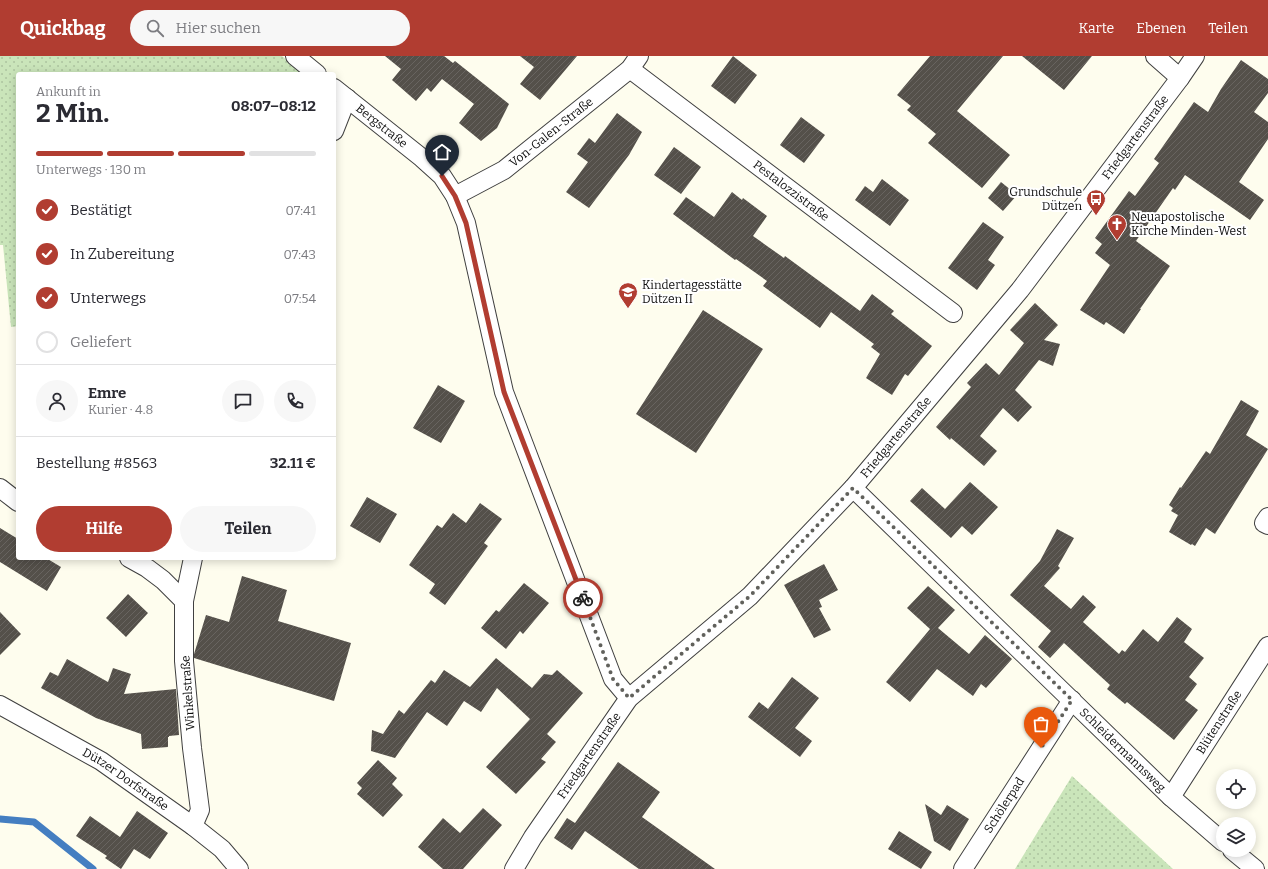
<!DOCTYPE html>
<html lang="de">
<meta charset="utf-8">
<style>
body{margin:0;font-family:Bitter,serif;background:#f7f7f7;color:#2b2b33;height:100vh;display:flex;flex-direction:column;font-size:15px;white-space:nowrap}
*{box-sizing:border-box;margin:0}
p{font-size:13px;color:#7c7c81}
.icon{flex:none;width:22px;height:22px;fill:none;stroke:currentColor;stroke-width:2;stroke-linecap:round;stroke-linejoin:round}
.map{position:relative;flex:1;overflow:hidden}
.drawer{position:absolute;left:16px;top:16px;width:320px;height:488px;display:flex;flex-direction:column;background:#fff;border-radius:4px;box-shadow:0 2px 10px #0003}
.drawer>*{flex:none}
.buttons{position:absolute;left:1216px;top:713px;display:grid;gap:8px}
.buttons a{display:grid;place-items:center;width:40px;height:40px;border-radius:50%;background:#fff;box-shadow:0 2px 10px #0003;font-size:20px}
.pin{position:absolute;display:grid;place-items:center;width:34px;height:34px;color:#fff;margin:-41px -17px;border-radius:50% 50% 50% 0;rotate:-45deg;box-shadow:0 0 4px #0007}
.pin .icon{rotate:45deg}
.courier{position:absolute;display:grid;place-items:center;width:40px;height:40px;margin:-20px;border:3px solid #b13d31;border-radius:50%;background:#fff;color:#222;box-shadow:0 1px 5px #0007}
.overview em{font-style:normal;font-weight:700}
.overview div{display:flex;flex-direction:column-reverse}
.overview{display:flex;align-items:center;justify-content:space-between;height:68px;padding:0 20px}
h1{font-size:26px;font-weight:700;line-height:30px}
.bar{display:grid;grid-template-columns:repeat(4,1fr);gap:6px 4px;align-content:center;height:48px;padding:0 20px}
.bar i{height:5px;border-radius:3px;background:#e1e1e2}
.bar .active{background:#b13d31}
.bar p{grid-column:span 4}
.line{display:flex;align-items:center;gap:10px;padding:0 20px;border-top:1px solid #e1e1e2}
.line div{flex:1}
.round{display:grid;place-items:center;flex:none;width:42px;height:42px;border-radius:21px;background:#f7f7f7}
ol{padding:0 20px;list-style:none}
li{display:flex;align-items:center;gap:12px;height:44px}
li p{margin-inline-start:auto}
li .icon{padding:4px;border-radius:50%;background:#b13d31;color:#fff;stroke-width:4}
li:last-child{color:#7c7c81}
li i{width:22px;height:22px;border:2px solid #e1e1e2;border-radius:50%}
.action{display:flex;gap:8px;margin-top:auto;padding:8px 20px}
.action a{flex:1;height:46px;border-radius:24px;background:#b13d31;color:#fff;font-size:16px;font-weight:700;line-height:46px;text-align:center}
.action a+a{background:#f7f7f7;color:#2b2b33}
header{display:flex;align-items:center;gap:24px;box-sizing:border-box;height:56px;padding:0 20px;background:#b13d31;color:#fff}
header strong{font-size:19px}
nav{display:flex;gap:22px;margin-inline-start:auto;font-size:14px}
.search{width:280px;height:36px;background:#f7f7f7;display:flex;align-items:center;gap:10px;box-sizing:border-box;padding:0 14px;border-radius:22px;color:#7c7c81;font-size:15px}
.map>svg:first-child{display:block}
</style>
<header>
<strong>Quickbag</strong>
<div class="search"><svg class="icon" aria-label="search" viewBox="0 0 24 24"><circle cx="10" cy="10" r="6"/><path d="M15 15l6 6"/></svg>Hier suchen</div>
<nav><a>Karte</a><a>Ebenen</a><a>Teilen</a></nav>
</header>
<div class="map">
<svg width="1268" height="813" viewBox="0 0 1268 813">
<defs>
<pattern id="grass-dots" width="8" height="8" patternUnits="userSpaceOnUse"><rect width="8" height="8" fill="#cae5ba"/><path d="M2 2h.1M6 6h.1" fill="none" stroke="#acc39f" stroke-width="1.8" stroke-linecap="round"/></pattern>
<pattern id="building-hatch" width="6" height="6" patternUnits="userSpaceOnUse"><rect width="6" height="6" fill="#54504a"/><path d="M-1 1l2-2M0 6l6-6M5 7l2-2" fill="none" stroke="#686460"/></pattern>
</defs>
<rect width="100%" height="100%" fill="#fefdee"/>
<path fill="url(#grass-dots)" d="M 0,0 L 282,0 L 304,18 L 18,18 L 18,270 L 11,271 L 3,189 L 0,189 Z
M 1072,720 L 1173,813 L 1015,813 Z"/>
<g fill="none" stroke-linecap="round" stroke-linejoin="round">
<path stroke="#447ec1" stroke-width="7" d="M 0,763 L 34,766 L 93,813"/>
</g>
<path fill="url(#building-hatch)" d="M 385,0 L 444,0 L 453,7 L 455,5 L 509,48 L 497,72 L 481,85 L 459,67 L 474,48 L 442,23 L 431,36 L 427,32 L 416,45 L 392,24 L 401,13 Z
M 520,0 L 577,0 L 540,44 L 520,28 L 534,11 Z
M 733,0 L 757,19 L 735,48 L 711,30 Z
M 930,0 L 1003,0 L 957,55 L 1010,99 L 982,132 L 928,87 L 936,78 L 907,54 L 911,50 L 897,39 Z
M 1022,0 L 1092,0 L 1064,34 Z
M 1241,4 L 1268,23 L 1268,37 L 1254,56 L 1268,66 L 1268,83 L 1239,126 L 1264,144 L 1250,164 L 1185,119 L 1175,134 L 1173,132 L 1136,185 L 1170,210 L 1140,253 L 1141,253 L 1124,278 L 1106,266 L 1104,269 L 1080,254 L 1110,209 L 1095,197 L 1102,188 L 1095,182 L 1129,135 L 1135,140 L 1159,107 L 1154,103 L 1194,46 L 1208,56 L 1221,33 Z
M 617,57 L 642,76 L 629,99 L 589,152 L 566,136 L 588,106 L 577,98 L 589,82 L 595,87 Z
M 801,61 L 825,79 L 804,107 L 780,89 Z
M 674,91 L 701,111 L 681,138 L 654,119 Z
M 882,123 L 909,144 L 890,170 L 855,144 L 865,130 L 873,136 Z
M 1001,126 L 1017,139 L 1003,155 L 988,142 Z
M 732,136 L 742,144 L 743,142 L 767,160 L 753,180 L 784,202 L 785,200 L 860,255 L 872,238 L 894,255 L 891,258 L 932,290 L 908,320 L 905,318 L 892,339 L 866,322 L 880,298 L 871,291 L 874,288 L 831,256 L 820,272 L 763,230 L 767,225 L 736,203 L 735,204 L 673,158 L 686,141 L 714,161 Z
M 983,166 L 1004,181 L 988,204 L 995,209 L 977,234 L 948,212 Z
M 1035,247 L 1058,269 L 1044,284 L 1060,288 L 1053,310 L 1039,304 L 1015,334 L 1032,351 L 1018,366 L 1003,352 L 980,380 L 997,395 L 984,410 L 951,382 L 950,384 L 936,371 L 971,331 L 967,327 L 986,307 L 999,319 L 1024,287 L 1010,274 Z
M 703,254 L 763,293 L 696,397 L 636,358 Z
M 438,329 L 465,345 L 441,387 L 413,372 Z
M 1241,344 L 1259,355 L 1246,379 L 1268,393 L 1215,478 L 1206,472 L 1195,490 L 1192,488 L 1191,489 L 1169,476 L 1178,459 L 1171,455 L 1173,452 L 1169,449 L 1180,431 L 1181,432 L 1206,395 L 1210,398 Z
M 970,426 L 998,451 L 972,479 L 962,470 L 951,482 L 910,445 L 922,432 L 945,453 Z
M 367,441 L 397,458 L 380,487 L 350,470 Z
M 480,447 L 502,463 L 484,487 L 488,490 L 445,549 L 429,537 L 435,528 L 409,509 L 437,469 L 442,472 L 453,457 L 466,467 Z
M 0,472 L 18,483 L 18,502 L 46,502 L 61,511 L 47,535 L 0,506 Z
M 1057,473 L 1074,482 L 1058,510 L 1060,512 L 1044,530 L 1071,553 L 1083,539 L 1096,551 L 1083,566 L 1119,598 L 1122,594 L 1125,596 L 1143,573 L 1158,586 L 1177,561 L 1192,573 L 1184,586 L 1204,602 L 1189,621 L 1197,628 L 1185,644 L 1198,654 L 1174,684 L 1127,646 L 1125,648 L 1107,633 L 1110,629 L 1064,587 L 1050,602 L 1038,591 L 1051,575 L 1010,539 L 1040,505 Z
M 824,508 L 838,534 L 819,544 L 822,551 L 819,552 L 831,574 L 814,582 L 784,529 Z
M 242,520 L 287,534 L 278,565 L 351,587 L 334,645 L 194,602 L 194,598 L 206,559 L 229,566 Z
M 524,527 L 549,547 L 523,578 L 520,575 L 506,593 L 481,572 L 496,554 L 499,556 Z
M 928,530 L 955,554 L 938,572 L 969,598 L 985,579 L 1012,603 L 986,632 L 981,628 L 973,640 L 937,613 L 910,646 L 886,626 L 930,573 L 907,552 Z
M 128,538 L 148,557 L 126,581 L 106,562 Z
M 0,556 L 21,578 L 0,599 Z
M 496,602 L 532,632 L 544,618 L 552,619 L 557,614 L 583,637 L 547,678 L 556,686 L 541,703 L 546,706 L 516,738 L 486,711 L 530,663 L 497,632 L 481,656 L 464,645 L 447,670 L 427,656 L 395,702 L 371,695 L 372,674 L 383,678 L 399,654 L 404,658 L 431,624 L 435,627 L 444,614 L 470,631 Z
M 67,603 L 108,626 L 113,612 L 131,618 L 124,638 L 176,633 L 179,679 L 169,680 L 169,681 L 168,681 L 168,691 L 142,693 L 141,678 L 96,662 L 41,632 L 50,616 L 58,620 Z
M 792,621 L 819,642 L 795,672 L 812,685 L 800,701 L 748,661 L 759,646 L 768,653 Z
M 378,704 L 397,722 L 392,728 L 403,739 L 383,761 L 357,738 L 362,732 L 357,727 Z
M 618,706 L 660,736 L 642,761 L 715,813 L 639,813 L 585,775 L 572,794 L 554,782 L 567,762 L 575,767 Z
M 925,748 L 941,759 L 947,749 L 969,763 L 950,795 L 934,785 Z
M 483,752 L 502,769 L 463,813 L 443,813 L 418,791 L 443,762 L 460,777 Z
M 137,755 L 168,777 L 150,803 L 134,793 L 121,813 L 105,802 L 107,800 L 76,780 L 90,760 L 120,781 Z
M 899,775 L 932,796 L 921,813 L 888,793 Z"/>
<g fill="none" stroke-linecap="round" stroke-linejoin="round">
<defs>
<g id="street">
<path d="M 295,0 L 317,18"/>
<path d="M 1155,0 L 1180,22"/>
<path id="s1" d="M 630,13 L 953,257"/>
<path id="s2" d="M 334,32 L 422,102 L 442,120 L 455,140 L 466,167 L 504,336 L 613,623 L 629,642"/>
<path d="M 334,75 L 347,42"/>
<path id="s3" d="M 455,140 L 504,114 L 630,13 L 639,0"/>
<path d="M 0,432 L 18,446"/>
<path id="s4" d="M 853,432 L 1171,741 L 1223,786"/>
<path d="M 1268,461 L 1264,467 L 1268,469"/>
<path d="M 129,502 L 147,512 L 163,524 L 184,545"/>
<path id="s5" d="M 0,649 L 101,705 L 193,770 L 222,793 L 239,813"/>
<path id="s6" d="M 1171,741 L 1268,590"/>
<path d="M 193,770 L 200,754 L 192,692 L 184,605 L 184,545 L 193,502"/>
<path d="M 1232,794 L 1255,813"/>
<path id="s7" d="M 514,813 L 533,781 L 629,642 L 750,540 L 853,432 L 1020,234 L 1180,22 L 1195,0"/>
<path id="s8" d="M 963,813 L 1072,644"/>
</g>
</defs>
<use href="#street" stroke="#404040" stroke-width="20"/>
<use href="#street" stroke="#fff" stroke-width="18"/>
</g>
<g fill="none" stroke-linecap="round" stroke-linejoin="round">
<path stroke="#61615c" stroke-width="4" stroke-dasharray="0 7.2" d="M 583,542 L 613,623 L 629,642 L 750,540 L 853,432 L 1072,644 L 1041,692"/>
<path stroke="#b13d31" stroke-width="5" d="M 442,120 L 455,140 L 466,167 L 504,336 L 583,542"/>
</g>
<defs>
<symbol id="bus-pin" viewBox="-11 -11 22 30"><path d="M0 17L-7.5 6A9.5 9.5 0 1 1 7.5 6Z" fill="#b13d31" stroke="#fff"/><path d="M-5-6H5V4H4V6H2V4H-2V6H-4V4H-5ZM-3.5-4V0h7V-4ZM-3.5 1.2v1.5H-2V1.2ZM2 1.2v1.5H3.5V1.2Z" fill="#fff"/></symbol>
<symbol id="church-pin" viewBox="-11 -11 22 30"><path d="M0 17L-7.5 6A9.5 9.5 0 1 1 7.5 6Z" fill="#b13d31" stroke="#fff"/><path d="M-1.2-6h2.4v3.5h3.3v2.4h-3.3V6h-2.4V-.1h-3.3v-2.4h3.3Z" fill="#fff"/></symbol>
<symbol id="school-pin" viewBox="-11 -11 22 30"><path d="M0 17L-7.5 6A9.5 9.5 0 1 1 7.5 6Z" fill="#b13d31" stroke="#fff"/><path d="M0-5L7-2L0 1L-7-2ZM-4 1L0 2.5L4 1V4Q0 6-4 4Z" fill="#fff"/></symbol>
</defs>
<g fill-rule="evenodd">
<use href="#bus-pin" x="1085" y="132" width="22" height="30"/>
<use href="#church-pin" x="1106" y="157" width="22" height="30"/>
<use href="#school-pin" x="617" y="225" width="22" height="30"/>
</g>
<g text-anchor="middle" stroke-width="4" stroke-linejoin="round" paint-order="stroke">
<g font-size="12" fill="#0d0d0d" stroke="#fff">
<text dy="4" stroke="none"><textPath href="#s2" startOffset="61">Bergstraße</textPath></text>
<text dy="4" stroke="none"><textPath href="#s3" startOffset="116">Von-Galen-Straße</textPath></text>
<text dy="4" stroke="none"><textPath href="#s7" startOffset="964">Friedgartenstraße</textPath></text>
<text dy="4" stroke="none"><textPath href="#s1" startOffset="202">Pestalozzistraße</textPath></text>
<text dy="4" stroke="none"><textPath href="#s7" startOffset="580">Friedgartenstraße</textPath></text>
<text transform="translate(188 637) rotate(-94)" y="4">Winkelstraße</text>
<text dy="4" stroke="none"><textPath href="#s6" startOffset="89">Blütenstraße</textPath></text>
<text dy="4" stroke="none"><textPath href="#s4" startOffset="376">Schleidermannsweg</textPath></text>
<text dy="4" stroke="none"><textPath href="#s7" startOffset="136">Friedgartenstraße</textPath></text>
<text dy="4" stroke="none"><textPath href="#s5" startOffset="146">Dützer Dorfstraße</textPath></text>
<text dy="4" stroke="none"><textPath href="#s8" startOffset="76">Schölerpad</textPath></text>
</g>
<g font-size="12" fill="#0d0d0d" stroke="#fff" text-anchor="start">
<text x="1082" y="140" text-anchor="end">Grundschule<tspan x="1082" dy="14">Dützen</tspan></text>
<text x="1131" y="165">Neuapostolische<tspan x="1131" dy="14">Kirche Minden-West</tspan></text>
<text x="642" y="233">Kindertagesstätte<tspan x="642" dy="14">Dützen II</tspan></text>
</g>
</g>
</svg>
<div class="buttons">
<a><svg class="icon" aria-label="locate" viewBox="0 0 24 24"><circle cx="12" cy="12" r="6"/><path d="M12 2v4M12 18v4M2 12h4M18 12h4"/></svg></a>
<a><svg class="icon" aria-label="layers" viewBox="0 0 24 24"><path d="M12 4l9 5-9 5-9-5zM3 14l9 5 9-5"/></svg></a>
</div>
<div class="pin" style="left:1041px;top:692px;background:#ea580c"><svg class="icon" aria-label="bag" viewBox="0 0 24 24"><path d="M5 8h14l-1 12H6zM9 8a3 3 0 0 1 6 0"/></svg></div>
<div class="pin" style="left:442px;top:120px;background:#1f2937"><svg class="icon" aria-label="home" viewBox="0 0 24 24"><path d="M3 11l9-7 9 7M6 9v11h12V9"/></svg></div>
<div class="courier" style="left:583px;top:542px"><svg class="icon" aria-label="bike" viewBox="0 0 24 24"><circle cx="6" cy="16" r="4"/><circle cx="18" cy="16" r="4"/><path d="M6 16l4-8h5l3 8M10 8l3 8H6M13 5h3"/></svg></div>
<section class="drawer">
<div class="overview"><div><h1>2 Min.</h1><p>Ankunft in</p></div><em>08:07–08:12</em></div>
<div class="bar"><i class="active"></i><i class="active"></i><i class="active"></i><i></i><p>Unterwegs · 130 m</p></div>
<ol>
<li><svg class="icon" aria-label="check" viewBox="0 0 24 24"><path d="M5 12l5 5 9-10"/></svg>Bestätigt<p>07:41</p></li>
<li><svg class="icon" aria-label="check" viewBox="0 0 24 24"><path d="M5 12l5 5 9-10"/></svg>In Zubereitung<p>07:43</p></li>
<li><svg class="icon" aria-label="check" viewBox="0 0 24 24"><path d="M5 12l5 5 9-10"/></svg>Unterwegs<p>07:54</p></li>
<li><i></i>Geliefert</li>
</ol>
<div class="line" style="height:72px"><a class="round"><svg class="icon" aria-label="person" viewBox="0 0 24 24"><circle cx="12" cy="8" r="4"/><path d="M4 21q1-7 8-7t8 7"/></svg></a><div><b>Emre</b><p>Kurier · 4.8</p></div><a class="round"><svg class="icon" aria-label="chat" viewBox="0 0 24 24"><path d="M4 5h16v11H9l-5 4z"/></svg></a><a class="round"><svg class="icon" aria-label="phone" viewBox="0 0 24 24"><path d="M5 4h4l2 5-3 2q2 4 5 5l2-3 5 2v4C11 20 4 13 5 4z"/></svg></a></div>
<div class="line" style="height:52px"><div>Bestellung #8563</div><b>32.11 €</b></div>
<div class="action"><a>Hilfe</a><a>Teilen</a></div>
</section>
</div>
